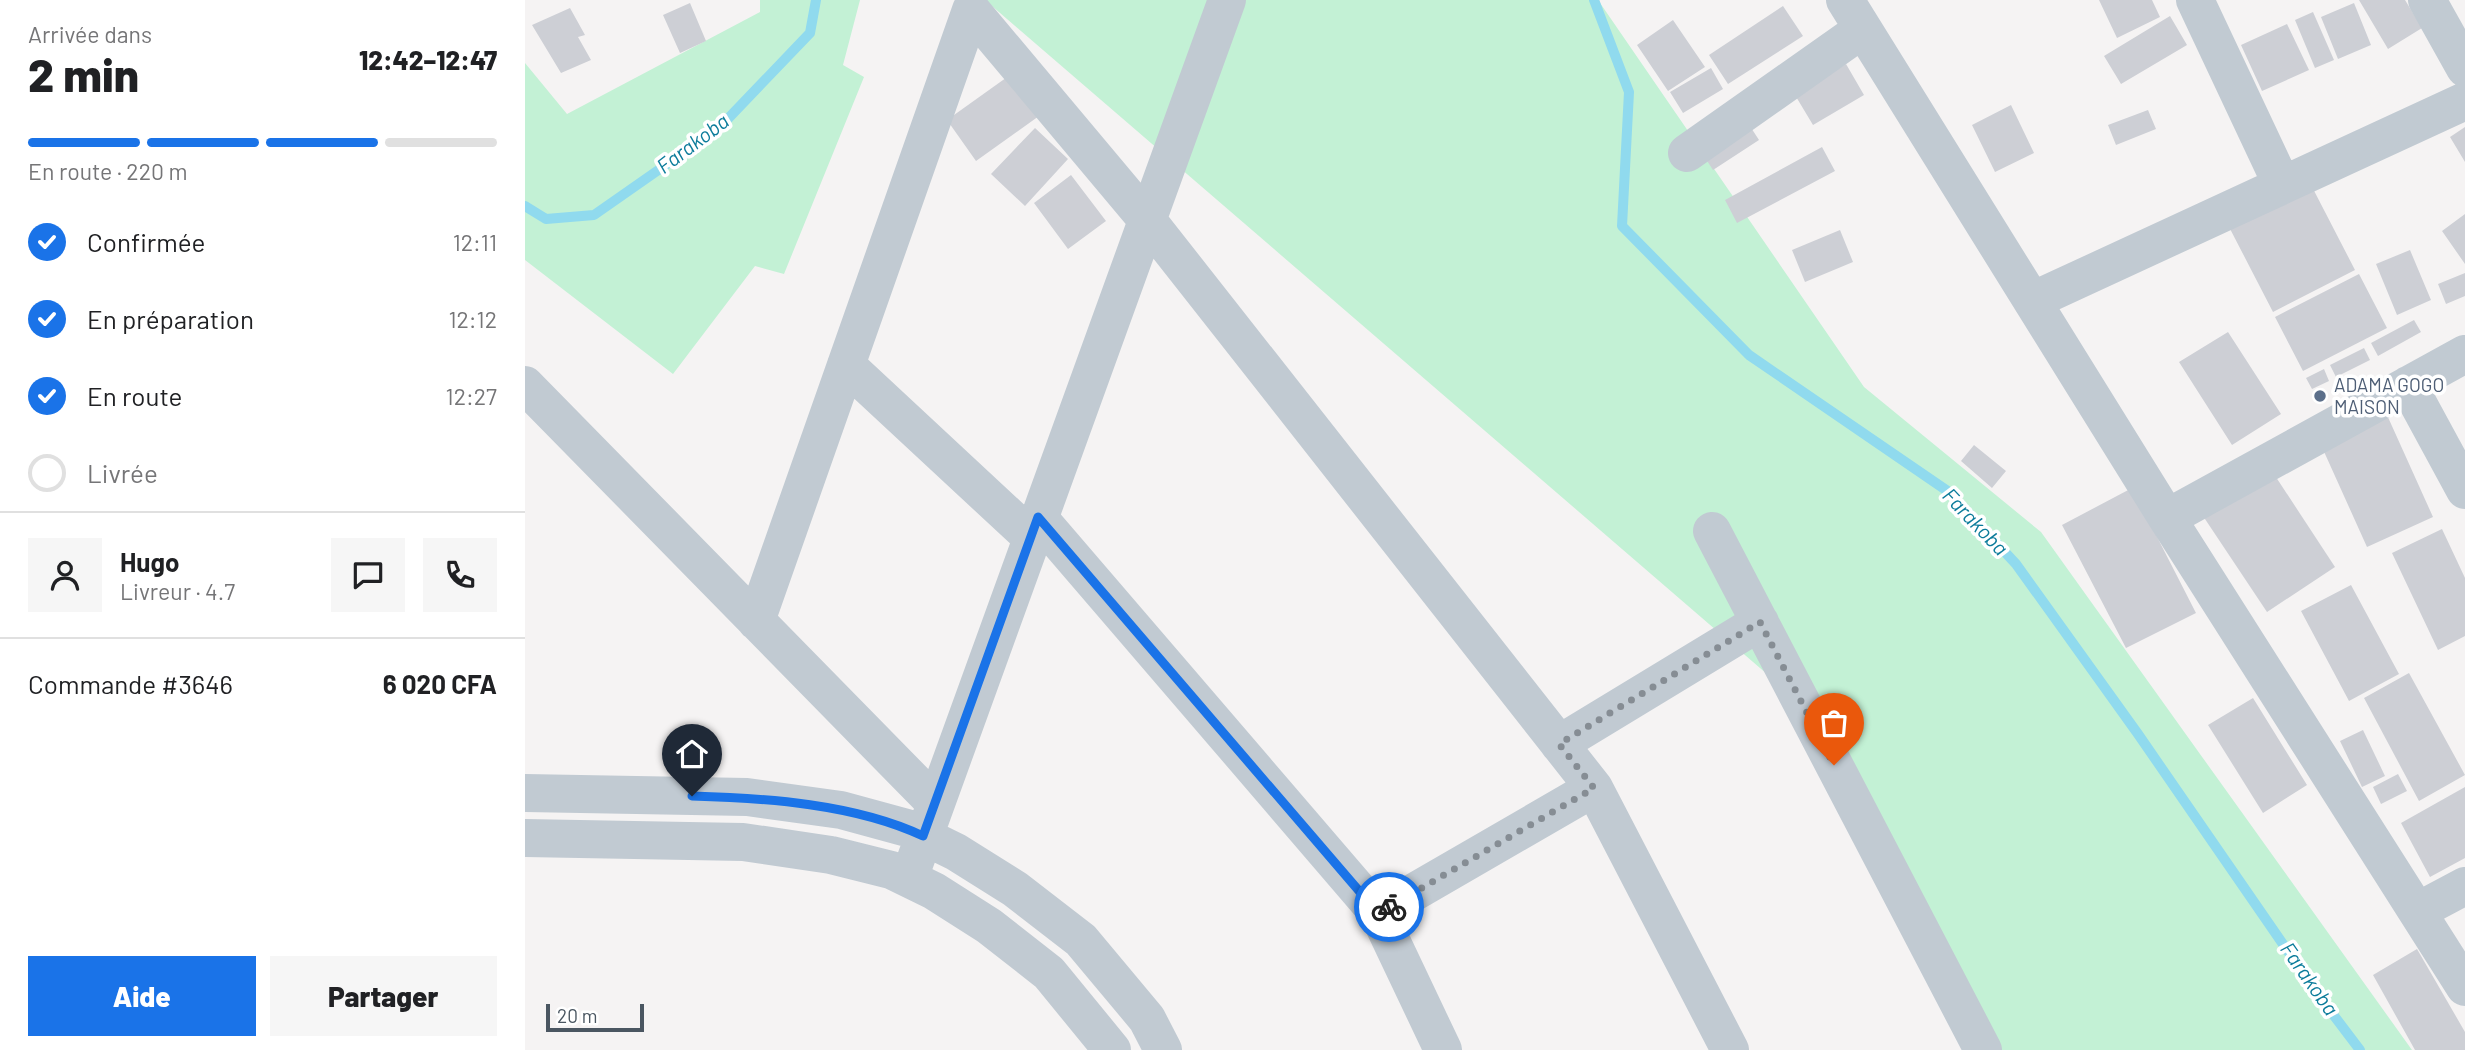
<!DOCTYPE html>
<html lang="fr">
<meta charset="utf-8">
<style>
body{margin:0;font-family:Barlow,sans-serif;background:#f6f6f6;color:#202124;height:100vh;display:flex;flex-direction:column;font-size:26px;white-space:nowrap}
*{box-sizing:border-box;margin:0}
p{font-size:23px;color:#757577}
.icon{flex:none;width:38px;height:38px;fill:none;stroke:currentColor;stroke-width:2;stroke-linecap:round;stroke-linejoin:round}
.map{position:relative;flex:1;overflow:hidden}
.details{display:flex;flex-direction:column;background:#fff;width:525px}
.details>*{flex:none}
.scale{position:absolute;left:21px;bottom:18px;width:98px;box-sizing:border-box;padding-left:7px;border:4px solid #4a5661;border-top:0;font-size:19px;line-height:24px;white-space:nowrap;color:#4a5661;-webkit-text-stroke:5px #fff;paint-order:stroke}
.pin{position:absolute;display:grid;place-items:center;width:60px;height:60px;color:#fff;margin:-72px -30px;border-radius:50% 50% 50% 0;rotate:-45deg;box-shadow:0 0 7px #0007}
.pin .icon{rotate:45deg}
.courier{position:absolute;display:grid;place-items:center;width:70px;height:70px;margin:-35px;border:5px solid #1a73e8;border-radius:50%;background:#fff;color:#222;box-shadow:0 2px 9px #0007}
.summary em{font-style:normal;font-weight:800}
.summary div{display:flex;flex-direction:column-reverse}
.summary{display:flex;align-items:center;justify-content:space-between;height:119px;padding:0 28px}
h1{font-size:46px;font-weight:800;line-height:52px}
.bar{display:grid;grid-template-columns:repeat(4,1fr);gap:10px 7px;align-content:center;height:84px;padding:0 28px}
.bar i{height:9px;border-radius:5px;background:#e0e0e0}
.bar .active{background:#1a73e8}
.bar p{grid-column:span 4}
.line{display:flex;align-items:center;gap:18px;padding:0 28px;border-top:2px solid #e0e0e0}
.line div{flex:1}
.round{display:grid;place-items:center;flex:none;width:74px;height:74px;border-radius:0px;background:#f6f6f6}
ol{padding:0 28px;list-style:none}
li{display:flex;align-items:center;gap:21px;height:77px}
li p{margin-inline-start:auto}
li .icon{padding:7px;border-radius:50%;background:#1a73e8;color:#fff;stroke-width:4}
li:last-child{color:#757577}
li i{width:38px;height:38px;border:4px solid #e0e0e0;border-radius:50%}
.cta{display:flex;gap:14px;margin-top:auto;padding:14px 28px}
.cta a{flex:1;height:80px;border-radius:0px;background:#1a73e8;color:#fff;font-size:28px;font-weight:800;line-height:80px;text-align:center}
.cta a+a{background:#f6f6f6;color:#202124}
main{display:flex;flex:1;min-height:0}
.map>svg:first-child{display:block}
</style>
<main>
<section class="details">
<div class="summary"><div><h1>2 min</h1><p>Arrivée dans</p></div><em>12:42–12:47</em></div>
<div class="bar"><i class="active"></i><i class="active"></i><i class="active"></i><i></i><p>En route · 220 m</p></div>
<ol>
<li><svg class="icon" aria-label="check" viewBox="0 0 24 24"><path d="M5 12l5 5 9-10"/></svg>Confirmée<p>12:11</p></li>
<li><svg class="icon" aria-label="check" viewBox="0 0 24 24"><path d="M5 12l5 5 9-10"/></svg>En préparation<p>12:12</p></li>
<li><svg class="icon" aria-label="check" viewBox="0 0 24 24"><path d="M5 12l5 5 9-10"/></svg>En route<p>12:27</p></li>
<li><i></i>Livrée</li>
</ol>
<div class="line" style="height:126px"><a class="round"><svg class="icon" aria-label="person" viewBox="0 0 24 24"><circle cx="12" cy="8" r="4"/><path d="M4 21q1-7 8-7t8 7"/></svg></a><div><b>Hugo</b><p>Livreur · 4.7</p></div><a class="round"><svg class="icon" aria-label="chat" viewBox="0 0 24 24"><path d="M4 5h16v11H9l-5 4z"/></svg></a><a class="round"><svg class="icon" aria-label="phone" viewBox="0 0 24 24"><path d="M5 4h4l2 5-3 2q2 4 5 5l2-3 5 2v4C11 20 4 13 5 4z"/></svg></a></div>
<div class="line" style="height:91px"><div>Commande #3646</div><b>6 020 CFA</b></div>
<div class="cta"><a>Aide</a><a>Partager</a></div>
</section>
<div class="map">
<svg width="1940" height="1050" viewBox="0 0 1940 1050">
<rect width="100%" height="100%" fill="#f5f3f3"/>
<path fill="#c3f1d5" d="M 235,0 L 335,0 L 318,65 L 339,77 L 259,274 L 230,266 L 148,374 L 0,260 L 0,63 L 42,114 L 235,12 Z
M 460,0 L 1073,0 L 1339,387 L 1516,532 L 1887,1050 L 1457,1050 L 1285,711 Z"/>
<g fill="none" stroke-linecap="round" stroke-linejoin="round">
<path stroke="#90daee" stroke-width="10" d="M 1069,0 L 1104,92 L 1097,226 L 1224,355 L 1424,492 L 1491,564 L 1613,734 L 1791,992 L 1835,1050
M 0,206 L 21,219 L 69,215 L 195,127 L 285,33 L 291,0"/>
</g>
<path fill="#cdcfd5" d="M 1574,0 L 1627,0 L 1635,17 L 1592,38 Z
M 1834,0 L 1880,0 L 1897,28 L 1863,49 Z
M 165,3 L 181,41 L 155,53 L 138,15 Z
M 1829,3 L 1846,45 L 1813,59 L 1796,17 Z
M 1258,6 L 1278,36 L 1203,84 L 1184,55 Z
M 45,8 L 60,35 L 53,37 L 66,60 L 36,73 L 7,25 Z
M 1788,12 L 1809,60 L 1790,68 L 1770,20 Z
M 1645,16 L 1662,45 L 1596,84 L 1579,56 Z
M 1148,20 L 1180,67 L 1143,91 L 1112,45 Z
M 1762,24 L 1784,70 L 1737,91 L 1716,45 Z
M 1321,64 L 1339,95 L 1288,125 L 1270,95 Z
M 1186,68 L 1198,89 L 1158,113 L 1145,92 Z
M 485,75 L 514,116 L 451,161 L 422,120 Z
M 1486,105 L 1509,153 L 1470,172 L 1447,125 Z
M 1623,110 L 1631,129 L 1591,145 L 1583,125 Z
M 1221,120 L 1234,140 L 1188,170 L 1175,150 Z
M 1940,127 L 1940,162 L 1925,137 Z
M 510,128 L 543,159 L 500,206 L 466,174 Z
M 1297,147 L 1310,171 L 1212,223 L 1200,200 Z
M 546,175 L 581,221 L 543,249 L 509,203 Z
M 1784,181 L 1830,270 L 1748,312 L 1702,223 Z
M 1940,214 L 1940,264 L 1917,231 Z
M 1315,230 L 1328,262 L 1280,282 L 1267,250 Z
M 1885,250 L 1906,300 L 1872,315 L 1851,264 Z
M 1940,273 L 1940,296 L 1921,304 L 1913,284 Z
M 1834,274 L 1862,328 L 1778,371 L 1750,317 Z
M 1889,320 L 1896,332 L 1853,356 L 1846,343 Z
M 1703,332 L 1756,414 L 1707,445 L 1654,362 Z
M 1839,348 L 1845,360 L 1811,377 L 1805,365 Z
M 1799,369 L 1804,381 L 1787,389 L 1781,378 Z
M 1862,415 L 1908,517 L 1842,547 L 1796,445 Z
M 1449,445 L 1481,471 L 1467,488 L 1436,461 Z
M 1747,471 L 1810,567 L 1742,612 L 1678,516 Z
M 1607,488 L 1671,613 L 1601,648 L 1537,525 Z
M 1917,529 L 1940,578 L 1940,636 L 1913,650 L 1867,553 Z
M 1826,585 L 1874,674 L 1824,701 L 1776,611 Z
M 1884,673 L 1940,775 L 1894,801 L 1839,698 Z
M 1728,698 L 1782,785 L 1738,813 L 1683,725 Z
M 1838,730 L 1860,776 L 1837,787 L 1815,741 Z
M 1873,774 L 1882,791 L 1856,804 L 1848,787 Z
M 1940,787 L 1940,858 L 1905,877 L 1876,823 Z
M 1892,949 L 1940,1032 L 1940,1050 L 1890,1050 L 1848,975 Z"/>
<g fill="none" stroke-linecap="round" stroke-linejoin="round">
<path stroke="#c1cad2" stroke-width="38" d="M 1320,0 L 1642,518 L 1940,987
M 1670,0 L 1757,185
M 1902,0 L 1940,68
M 446,10 L 623,221 L 1069,788 L 1205,1050
M 1162,153 L 1338,29
M 1507,301 L 1940,101
M 321,365 L 506,537
M 0,385 L 410,803
M 1883,385 L 1940,490
M 513,517 L 853,913 L 918,1050
M 1642,518 L 1940,354
M 1187,531 L 1458,1050
M 231,621 L 446,10
M 1034,744 L 1235,622
M 0,793 L 222,797 L 316,810 L 382,828 L 431,852 L 490,889 L 556,940 L 622,1019 L 638,1050
M 0,838 L 218,842 L 306,855 L 366,870 L 409,891 L 464,926 L 524,973 L 587,1050
M 384,878 L 702,0
M 1893,911 L 1940,886
M 853,913 L 1069,788"/>
</g>
<g fill="none" stroke-linecap="round" stroke-linejoin="round">
<path stroke="#868d94" stroke-width="7" stroke-dasharray="0 12.6" d="M 864,907 L 1069,788 L 1034,744 L 1235,622 L 1309,765"/>
<path stroke="#1a73e8" stroke-width="9" d="M 167,796 C 241,798 330,804 398,836 L 513,517 L 853,913 L 864,907"/>
</g>
<circle fill="#5c6f8a" stroke="#fff" stroke-width="2.5" cx="1795" cy="396" r="7"/>
<g text-anchor="middle" stroke-width="7" stroke-linejoin="round" paint-order="stroke">
<g font-size="19" fill="#4e5e75" stroke="#fff" text-anchor="start">
<text x="1809" y="392">ADAMA GOGO<tspan x="1809" dy="22">MAISON</tspan></text>
</g>
<g font-size="21" font-style="italic" fill="#0c7c9b" stroke="#fff">
<text transform="translate(168 144) rotate(-37)" y="7">Farakoba</text>
<text transform="translate(1450 522) rotate(46)" y="7">Farakoba</text>
<text transform="translate(1784 979) rotate(55)" y="7">Farakoba</text>
</g>
</g>
</svg>
<div class="scale">20 m</div>
<div class="pin" style="left:1309px;top:765px;background:#ea580c"><svg class="icon" aria-label="bag" viewBox="0 0 24 24"><path d="M5 8h14l-1 12H6zM9 8a3 3 0 0 1 6 0"/></svg></div>
<div class="pin" style="left:167px;top:796px;background:#1f2937"><svg class="icon" aria-label="home" viewBox="0 0 24 24"><path d="M3 11l9-7 9 7M6 9v11h12V9"/></svg></div>
<div class="courier" style="left:864px;top:907px"><svg class="icon" aria-label="bike" viewBox="0 0 24 24"><circle cx="6" cy="16" r="4"/><circle cx="18" cy="16" r="4"/><path d="M6 16l4-8h5l3 8M10 8l3 8H6M13 5h3"/></svg></div>
</div>
</main>
